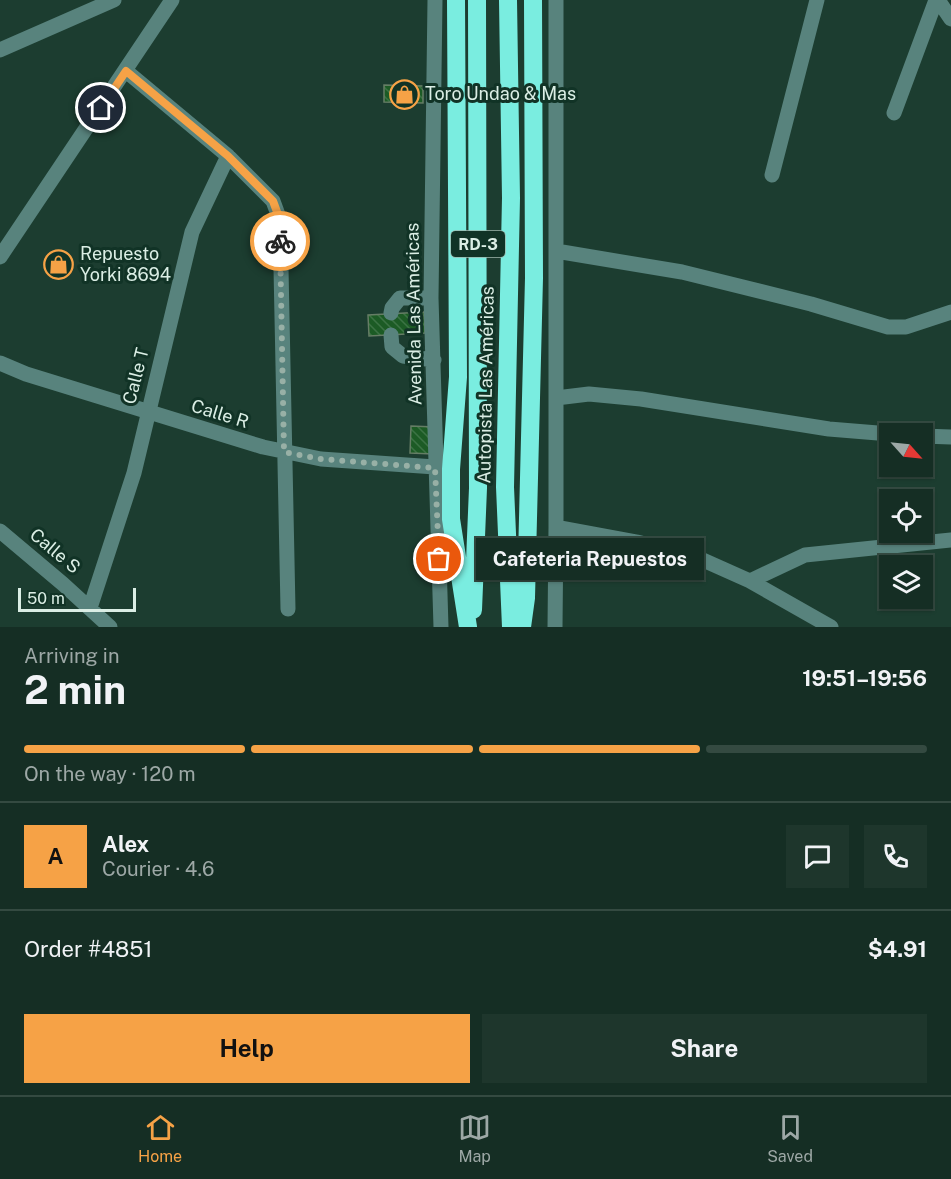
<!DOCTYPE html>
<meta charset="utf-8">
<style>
body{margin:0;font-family:"Public Sans",sans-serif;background:#1e362c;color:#f1f3f6;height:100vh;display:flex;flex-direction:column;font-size:22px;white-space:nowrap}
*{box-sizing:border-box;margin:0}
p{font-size:20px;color:#9da8a6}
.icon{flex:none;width:33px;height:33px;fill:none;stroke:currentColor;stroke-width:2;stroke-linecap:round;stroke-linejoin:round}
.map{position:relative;height:627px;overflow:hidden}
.panel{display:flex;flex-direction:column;background:#152e24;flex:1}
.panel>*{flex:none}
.needle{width:39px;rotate:117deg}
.fabs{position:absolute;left:879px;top:423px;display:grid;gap:12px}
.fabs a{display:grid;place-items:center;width:54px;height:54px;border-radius:0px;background:#152e24;box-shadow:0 2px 4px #0004,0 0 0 2px #344a41;font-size:30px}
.scale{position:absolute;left:18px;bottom:15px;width:118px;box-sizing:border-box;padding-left:6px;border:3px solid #dbeee5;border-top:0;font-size:16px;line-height:21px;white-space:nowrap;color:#dbeee5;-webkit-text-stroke:4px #113326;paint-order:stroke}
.pin{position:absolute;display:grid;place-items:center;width:51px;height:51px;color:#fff;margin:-26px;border:3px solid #fff;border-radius:50%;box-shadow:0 2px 6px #0007}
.courier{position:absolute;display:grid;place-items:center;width:60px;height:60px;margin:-30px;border:4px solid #f6a246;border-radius:50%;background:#fff;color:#222;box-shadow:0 2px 8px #0007}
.bubble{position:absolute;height:42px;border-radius:0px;background:#152e24;box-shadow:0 2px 4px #0004,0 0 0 2px #344a41;font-size:20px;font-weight:700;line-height:42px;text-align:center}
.headline em{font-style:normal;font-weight:700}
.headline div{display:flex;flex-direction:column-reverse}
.headline{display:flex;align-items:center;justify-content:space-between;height:102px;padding:0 24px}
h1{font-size:39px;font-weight:700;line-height:45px}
.bar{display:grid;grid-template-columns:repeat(4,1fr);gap:9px 6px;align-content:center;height:72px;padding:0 24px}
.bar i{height:8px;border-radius:4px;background:#344a41}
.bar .current{background:#f6a246}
.bar p{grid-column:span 4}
.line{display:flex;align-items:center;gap:15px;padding:0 24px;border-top:2px solid #344a41}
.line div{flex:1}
.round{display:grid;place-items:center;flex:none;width:63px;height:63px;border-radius:0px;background:#1e362c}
.action{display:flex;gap:12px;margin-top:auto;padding:12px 24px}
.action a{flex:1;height:69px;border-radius:0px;background:#f6a246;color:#111;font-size:24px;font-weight:700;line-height:69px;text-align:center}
.action a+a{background:#1e362c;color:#f1f3f6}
.menu{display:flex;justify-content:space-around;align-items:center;height:84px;border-top:2px solid #344a41;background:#152e24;font-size:16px;color:#9da8a6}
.menu a{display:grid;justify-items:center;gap:3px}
.menu .current{color:#f6a246}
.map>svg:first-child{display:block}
</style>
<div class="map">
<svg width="951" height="627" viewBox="0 0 951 627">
<defs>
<pattern id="building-back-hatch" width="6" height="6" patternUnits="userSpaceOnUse" patternTransform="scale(1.5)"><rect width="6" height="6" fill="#1c5b25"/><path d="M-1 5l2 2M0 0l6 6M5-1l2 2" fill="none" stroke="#3c7344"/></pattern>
</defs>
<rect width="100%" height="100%" fill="#1c3d30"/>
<path fill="url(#building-back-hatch)" stroke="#657d65" stroke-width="1.5" d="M 384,85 L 423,86 L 423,103 L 384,102 Z
M 424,312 L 425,333 L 369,336 L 368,315 Z
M 411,426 L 434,427 L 433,454 L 410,453 Z"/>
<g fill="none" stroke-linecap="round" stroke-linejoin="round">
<path stroke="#58837d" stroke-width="15" d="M 435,0 L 431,298 L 441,627
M 938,0 L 951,19
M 0,50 L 114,0
M 126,71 L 228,156 L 273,201 L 280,220 L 288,609
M 894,113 L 936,0
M 772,175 L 817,0
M 556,251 L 682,272 L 811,304 L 888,327 L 906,327 L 951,312
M 0,257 L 172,0
M 391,313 L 392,308 L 400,298 L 431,298
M 391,335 L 392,347 L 403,356 L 434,360
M 0,363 L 26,374 L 263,447 L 321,459 L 435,467
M 556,398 L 589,394 L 641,399 L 829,429 L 890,434
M 922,436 L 951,437
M 556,527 L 637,542 L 694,556 L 750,581 L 805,555 L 951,540
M 0,531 L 63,584 L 110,627
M 750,581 L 831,627
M 90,608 L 134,473 L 192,232 L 228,156
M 555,627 L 556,527 L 556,0"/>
<path stroke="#7aede0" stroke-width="18" d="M 456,0 L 458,377 L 451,469 L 451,519 L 468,627
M 508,0 L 511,198 L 505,487 L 511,627
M 473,610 L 478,488 L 477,0
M 522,627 L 526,598 L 534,278 L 533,0"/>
</g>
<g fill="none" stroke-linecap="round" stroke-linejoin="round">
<path stroke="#98b0a6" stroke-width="6" stroke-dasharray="0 10.8" d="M 280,241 L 284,452 L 321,459 L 435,468 L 439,559"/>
<path stroke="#f6a246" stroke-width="8" d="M 101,108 L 126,71 L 228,156 L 273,201 L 280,220 L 280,241"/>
</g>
<defs>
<symbol id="shop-ring" viewBox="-11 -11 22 22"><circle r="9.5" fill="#113326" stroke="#f6a246" stroke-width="1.5"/><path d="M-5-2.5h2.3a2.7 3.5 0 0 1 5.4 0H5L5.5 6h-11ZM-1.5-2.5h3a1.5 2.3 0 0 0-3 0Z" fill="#f6a246"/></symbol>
</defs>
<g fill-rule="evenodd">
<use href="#shop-ring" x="388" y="78" width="33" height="33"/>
<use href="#shop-ring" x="42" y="248" width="33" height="33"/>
</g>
<g text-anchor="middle" stroke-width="6" stroke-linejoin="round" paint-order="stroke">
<rect fill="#113326" stroke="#9eb6ac" stroke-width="1.5" x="451" y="231" width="54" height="26" rx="4.5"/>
<g font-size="16" font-weight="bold" fill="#dbeee5">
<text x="478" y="250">RD-3</text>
</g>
<g font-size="18" fill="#dbeee5" stroke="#113326" text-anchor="start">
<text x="425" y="100">Toro Undao &amp; Mas</text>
<text x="80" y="260">Repuesto<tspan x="80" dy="21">Yorki 8694</tspan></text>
</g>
<g font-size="18" fill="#dbeee5" stroke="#113326">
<text transform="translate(414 314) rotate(-91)" y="6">Avenida Las Américas</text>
<text transform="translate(136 376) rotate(-76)" y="6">Calle T</text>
<text transform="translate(486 385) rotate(-89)" y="6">Autopista Las Américas</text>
<text transform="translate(220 414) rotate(17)" y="6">Calle R</text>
<text transform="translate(55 551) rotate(40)" y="6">Calle S</text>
</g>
</g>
</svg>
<div class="fabs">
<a><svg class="needle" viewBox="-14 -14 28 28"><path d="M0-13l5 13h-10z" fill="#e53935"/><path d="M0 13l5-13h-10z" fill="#9da8a6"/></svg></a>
<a><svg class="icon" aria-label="locate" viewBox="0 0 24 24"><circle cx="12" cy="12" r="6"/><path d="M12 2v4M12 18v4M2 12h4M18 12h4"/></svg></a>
<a><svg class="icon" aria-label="layers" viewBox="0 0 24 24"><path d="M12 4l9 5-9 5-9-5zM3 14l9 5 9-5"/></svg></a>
</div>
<div class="scale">50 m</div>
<div class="pin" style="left:439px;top:559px;background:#ea580c"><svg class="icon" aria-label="bag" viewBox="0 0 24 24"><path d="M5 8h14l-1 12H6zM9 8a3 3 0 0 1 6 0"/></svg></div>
<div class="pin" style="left:101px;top:108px;background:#1f2937"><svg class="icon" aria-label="home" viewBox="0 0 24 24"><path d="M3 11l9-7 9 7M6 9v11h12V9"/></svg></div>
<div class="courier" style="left:280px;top:241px"><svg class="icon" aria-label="bike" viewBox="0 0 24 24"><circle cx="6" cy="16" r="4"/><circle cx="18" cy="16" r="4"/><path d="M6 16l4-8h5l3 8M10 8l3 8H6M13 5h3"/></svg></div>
<div class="bubble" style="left:476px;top:538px;width:228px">Cafeteria Repuestos</div>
</div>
<section class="panel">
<div class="headline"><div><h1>2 min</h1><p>Arriving in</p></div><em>19:51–19:56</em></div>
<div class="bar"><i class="current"></i><i class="current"></i><i class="current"></i><i></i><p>On the way · 120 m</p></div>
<div class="line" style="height:108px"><b class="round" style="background:#f6a246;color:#111">A</b><div><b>Alex</b><p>Courier · 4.6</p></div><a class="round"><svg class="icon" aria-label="chat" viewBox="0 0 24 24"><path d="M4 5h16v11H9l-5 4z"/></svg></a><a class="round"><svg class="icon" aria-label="phone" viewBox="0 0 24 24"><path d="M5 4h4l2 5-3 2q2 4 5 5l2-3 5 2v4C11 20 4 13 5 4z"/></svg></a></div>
<div class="line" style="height:78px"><div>Order #4851</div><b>$4.91</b></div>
<div class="action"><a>Help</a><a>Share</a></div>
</section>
<nav class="menu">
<a class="current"><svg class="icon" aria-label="home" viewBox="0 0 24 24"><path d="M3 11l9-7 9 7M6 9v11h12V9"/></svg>Home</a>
<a><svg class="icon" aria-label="map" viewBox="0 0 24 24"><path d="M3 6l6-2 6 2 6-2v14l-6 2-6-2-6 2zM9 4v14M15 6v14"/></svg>Map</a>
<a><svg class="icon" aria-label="saved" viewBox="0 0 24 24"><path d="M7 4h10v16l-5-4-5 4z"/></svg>Saved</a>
</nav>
